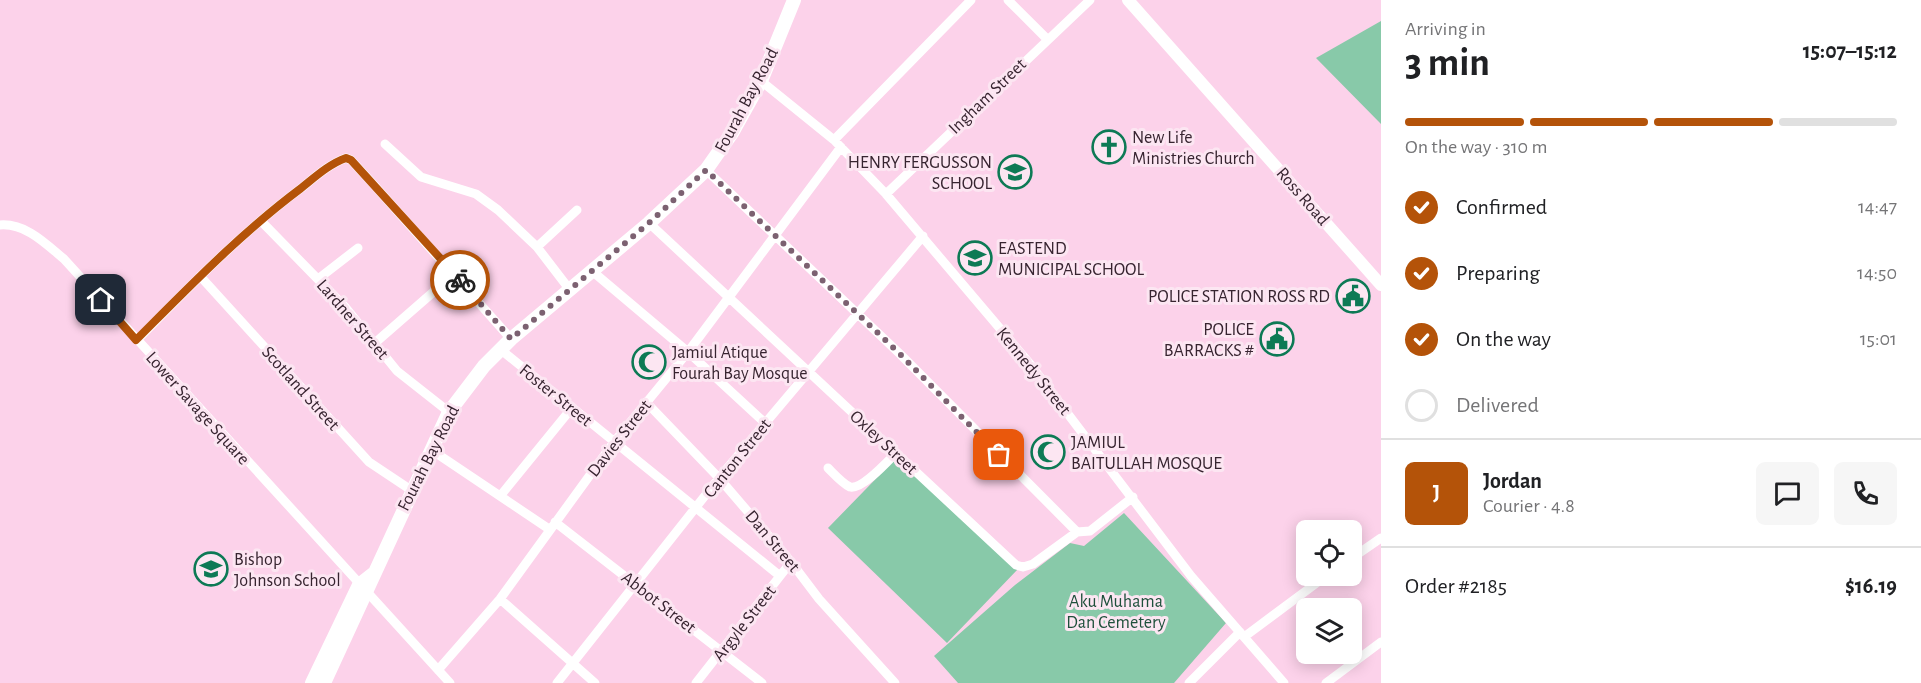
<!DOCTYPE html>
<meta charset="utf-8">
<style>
body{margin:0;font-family:"Alegreya Sans",sans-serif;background:#f6f6f6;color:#202124;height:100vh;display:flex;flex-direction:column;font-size:22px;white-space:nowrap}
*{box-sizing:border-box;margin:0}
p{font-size:20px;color:#757577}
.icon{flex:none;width:33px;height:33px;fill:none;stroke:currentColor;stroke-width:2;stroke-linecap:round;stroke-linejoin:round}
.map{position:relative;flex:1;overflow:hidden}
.drawer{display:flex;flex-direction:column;background:#fff;width:540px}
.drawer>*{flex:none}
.fabs{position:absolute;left:1296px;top:520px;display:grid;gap:12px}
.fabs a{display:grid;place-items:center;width:66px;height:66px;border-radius:9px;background:#fff;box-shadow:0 3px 15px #0003;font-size:30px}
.pin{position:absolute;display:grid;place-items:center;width:51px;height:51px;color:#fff;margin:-26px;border-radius:12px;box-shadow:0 3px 9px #0006}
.courier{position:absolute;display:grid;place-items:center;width:60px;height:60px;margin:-30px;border:4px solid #b45309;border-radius:50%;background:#fff;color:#222;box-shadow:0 2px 8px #0007}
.headline em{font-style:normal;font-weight:700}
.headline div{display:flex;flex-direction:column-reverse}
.headline{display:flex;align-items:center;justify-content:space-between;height:102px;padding:0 24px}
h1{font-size:39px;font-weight:700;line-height:45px}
.bar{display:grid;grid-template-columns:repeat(4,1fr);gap:9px 6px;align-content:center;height:72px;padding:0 24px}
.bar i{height:8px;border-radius:4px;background:#e0e0e0}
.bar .selected{background:#b45309}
.bar p{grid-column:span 4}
.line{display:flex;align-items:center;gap:15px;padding:0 24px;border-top:2px solid #e0e0e0}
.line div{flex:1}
.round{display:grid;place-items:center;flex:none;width:63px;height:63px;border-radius:9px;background:#f6f6f6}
ol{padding:0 24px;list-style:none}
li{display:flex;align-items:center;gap:18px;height:66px}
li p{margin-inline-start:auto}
li .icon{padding:6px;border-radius:50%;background:#b45309;color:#fff;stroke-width:4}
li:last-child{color:#757577}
li i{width:33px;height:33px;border:3px solid #e0e0e0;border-radius:50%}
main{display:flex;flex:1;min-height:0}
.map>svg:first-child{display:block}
</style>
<main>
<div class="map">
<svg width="1381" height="683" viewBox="0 0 1381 683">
<rect width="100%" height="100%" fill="#fcd2ea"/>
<path fill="#88c9a9" d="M 1381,21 L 1381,124 L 1316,58 Z
M 900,454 L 1018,569 L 947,643 L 828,528 Z
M 1124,513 L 1226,623 L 1174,683 L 958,683 L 934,656 L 1015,585 L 1070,543 L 1084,546 Z"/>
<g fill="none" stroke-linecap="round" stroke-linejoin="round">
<path stroke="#fff" stroke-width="9" d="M 1008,0 L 1047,39
M 761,81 L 834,140 L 886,194 L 1030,364 L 1191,576 L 1284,683
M 834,140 L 971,0
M 385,144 L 421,177 L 476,194 L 498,210 L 537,247 L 570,290
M 706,170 L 900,354 L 1077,532
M 886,194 L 1090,0
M 261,221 L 346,308 L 397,371 L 449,412
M 649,223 L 1016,565 L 1023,567 L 1033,564 L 1077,532 L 1090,531 L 1133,497
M 0,225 C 26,223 46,244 64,259 L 450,683
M 537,247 L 577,210
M 592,271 L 688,352 L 765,423
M 200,276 L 369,462 L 411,490
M 318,279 L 358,248
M 137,340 C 189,287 240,234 300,189 C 314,178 329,164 346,158 L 351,160 L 374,185 L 511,339
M 376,342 L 454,274
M 500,349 L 780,576
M 646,402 L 719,478 L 791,562 L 819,599 L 895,683
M 430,449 L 549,529
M 828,468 C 834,474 843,484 850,487 C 862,490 888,461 896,453
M 501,495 L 571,409
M 555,522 L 762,683
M 1352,558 L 1381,538
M 500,599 L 595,683
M 1244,637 L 1326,576
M 438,670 L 500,599 L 614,442 L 688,352 L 841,147
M 557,683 L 719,478 L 923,236
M 696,683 L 791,562
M 1189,683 L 1240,632
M 1326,683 L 1381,642"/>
<path stroke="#fff" stroke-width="12" d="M 1128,0 L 1381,285"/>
<path stroke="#fff" stroke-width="14" d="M 312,683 L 359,585 L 373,574
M 324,683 L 449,412 L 484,366 L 511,339 L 649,223 L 706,170 L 732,133 L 761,81 L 794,0"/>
</g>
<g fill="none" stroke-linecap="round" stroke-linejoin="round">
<path stroke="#7c6171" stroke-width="6" stroke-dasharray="0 10.8" d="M 460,280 L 511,339 L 649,223 L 706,170 L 900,354 L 999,455"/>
<path stroke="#b45309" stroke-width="8" d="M 101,300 L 136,340 C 189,287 240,234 300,189 C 314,178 329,164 346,158 L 351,160 L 460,280"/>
</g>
<defs>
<symbol id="church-ring" viewBox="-11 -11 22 22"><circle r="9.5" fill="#fce6f2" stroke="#0d7a55" stroke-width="1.5"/><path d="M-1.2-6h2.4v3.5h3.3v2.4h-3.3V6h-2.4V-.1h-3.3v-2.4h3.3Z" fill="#0d7a55"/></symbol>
<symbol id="school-ring" viewBox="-11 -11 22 22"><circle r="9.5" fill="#fce6f2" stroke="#0d7a55" stroke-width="1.5"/><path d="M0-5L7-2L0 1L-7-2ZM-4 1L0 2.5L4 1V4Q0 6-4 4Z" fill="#0d7a55"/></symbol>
<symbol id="civic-ring" viewBox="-11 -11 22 22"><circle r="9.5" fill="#fce6f2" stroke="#0d7a55" stroke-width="1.5"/><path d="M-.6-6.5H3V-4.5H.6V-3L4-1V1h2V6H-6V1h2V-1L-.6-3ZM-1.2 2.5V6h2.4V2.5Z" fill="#0d7a55"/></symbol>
<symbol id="mosque-ring" viewBox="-11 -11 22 22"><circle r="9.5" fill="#fce6f2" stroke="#0d7a55" stroke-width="1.5"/><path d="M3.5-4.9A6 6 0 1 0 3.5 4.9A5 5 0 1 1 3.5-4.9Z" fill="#0d7a55"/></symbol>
</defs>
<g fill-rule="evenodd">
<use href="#church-ring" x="1090" y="128" width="38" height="38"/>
<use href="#school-ring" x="996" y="153" width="38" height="38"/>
<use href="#school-ring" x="956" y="239" width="38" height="38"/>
<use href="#civic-ring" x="1334" y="277" width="38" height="38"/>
<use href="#civic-ring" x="1258" y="320" width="38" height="38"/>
<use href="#mosque-ring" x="630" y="343" width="38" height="38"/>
<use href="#mosque-ring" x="1029" y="433" width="38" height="38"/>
<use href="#school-ring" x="192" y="550" width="38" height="38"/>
</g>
<g text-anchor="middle" stroke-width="6" stroke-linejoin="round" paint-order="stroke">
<g font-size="18" fill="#372430" stroke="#fce6f2">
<text transform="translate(987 96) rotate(-44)" y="6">Ingham Street</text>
<text transform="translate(746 100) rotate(-62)" y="6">Fourah Bay Road</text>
<text transform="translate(1303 196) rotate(49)" y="6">Ross Road</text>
<text transform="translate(353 319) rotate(49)" y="6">Lardner Street</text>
<text transform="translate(1034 371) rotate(51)" y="6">Kennedy Street</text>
<text transform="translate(301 388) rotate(48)" y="6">Scotland Street</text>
<text transform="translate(556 395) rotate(39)" y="6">Foster Street</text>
<text transform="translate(198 408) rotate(48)" y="6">Lower Savage Square</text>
<text transform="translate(619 438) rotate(-52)" y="6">Davies Street</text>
<text transform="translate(884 442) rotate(43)" y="6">Oxley Street</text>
<text transform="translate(428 458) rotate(-63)" y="6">Fourah Bay Road</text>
<text transform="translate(737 458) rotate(-51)" y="6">Canton Street</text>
<text transform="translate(773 541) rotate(50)" y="6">Dan Street</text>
<text transform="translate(659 602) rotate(38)" y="6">Abbot Street</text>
<text transform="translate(744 623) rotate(-52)" y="6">Argyle Street</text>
</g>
<g font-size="18" fill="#372430" stroke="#fce6f2" text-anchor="start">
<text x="1132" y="143">New Life<tspan x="1132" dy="21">Ministries Church</tspan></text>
<text x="992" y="168" text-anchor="end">HENRY FERGUSSON<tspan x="992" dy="21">SCHOOL</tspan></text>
<text x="998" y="254">EASTEND<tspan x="998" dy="21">MUNICIPAL SCHOOL</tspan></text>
<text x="1330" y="302" text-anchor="end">POLICE STATION ROSS RD</text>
<text x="1254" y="335" text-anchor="end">POLICE<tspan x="1254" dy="21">BARRACKS #</tspan></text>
<text x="672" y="358">Jamiul Atique<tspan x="672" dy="21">Fourah Bay Mosque</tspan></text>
<text x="1071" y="448">JAMIUL<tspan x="1071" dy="21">BAITULLAH MOSQUE</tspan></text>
<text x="234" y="565">Bishop<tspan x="234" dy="21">Johnson School</tspan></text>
</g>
<g font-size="18" fill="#1e503b" stroke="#fce6f2">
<text x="1116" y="607">Aku Muhama<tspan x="1116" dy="21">Dan Cemetery</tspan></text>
</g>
</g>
</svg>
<div class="fabs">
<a><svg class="icon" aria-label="locate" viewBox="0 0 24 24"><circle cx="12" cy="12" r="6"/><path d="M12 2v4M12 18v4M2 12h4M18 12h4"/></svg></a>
<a><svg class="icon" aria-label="layers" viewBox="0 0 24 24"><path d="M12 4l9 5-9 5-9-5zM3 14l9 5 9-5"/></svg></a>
</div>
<div class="pin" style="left:999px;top:455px;background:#ea580c"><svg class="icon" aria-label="bag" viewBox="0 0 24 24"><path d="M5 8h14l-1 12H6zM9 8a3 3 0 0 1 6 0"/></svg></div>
<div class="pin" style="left:101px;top:300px;background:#1f2937"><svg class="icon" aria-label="home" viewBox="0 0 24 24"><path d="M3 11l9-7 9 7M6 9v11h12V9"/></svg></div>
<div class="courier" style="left:460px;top:280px"><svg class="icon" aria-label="bike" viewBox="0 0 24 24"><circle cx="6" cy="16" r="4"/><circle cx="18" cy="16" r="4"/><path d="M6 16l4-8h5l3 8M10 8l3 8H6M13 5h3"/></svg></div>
</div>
<section class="drawer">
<div class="headline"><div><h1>3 min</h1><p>Arriving in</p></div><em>15:07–15:12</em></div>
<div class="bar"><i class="selected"></i><i class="selected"></i><i class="selected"></i><i></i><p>On the way · 310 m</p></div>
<ol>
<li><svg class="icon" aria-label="check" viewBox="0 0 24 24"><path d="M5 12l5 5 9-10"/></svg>Confirmed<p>14:47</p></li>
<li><svg class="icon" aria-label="check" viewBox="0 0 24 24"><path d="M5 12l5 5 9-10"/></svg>Preparing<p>14:50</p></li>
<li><svg class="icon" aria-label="check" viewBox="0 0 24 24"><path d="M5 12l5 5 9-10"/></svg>On the way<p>15:01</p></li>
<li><i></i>Delivered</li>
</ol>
<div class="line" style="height:108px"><b class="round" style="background:#b45309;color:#fff">J</b><div><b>Jordan</b><p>Courier · 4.8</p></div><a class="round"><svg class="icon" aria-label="chat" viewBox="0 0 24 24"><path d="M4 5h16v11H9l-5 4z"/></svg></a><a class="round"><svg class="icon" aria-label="phone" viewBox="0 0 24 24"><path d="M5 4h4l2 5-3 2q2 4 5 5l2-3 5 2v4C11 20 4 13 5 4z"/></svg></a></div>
<div class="line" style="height:78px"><div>Order #2185</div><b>$16.19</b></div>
</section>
</main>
